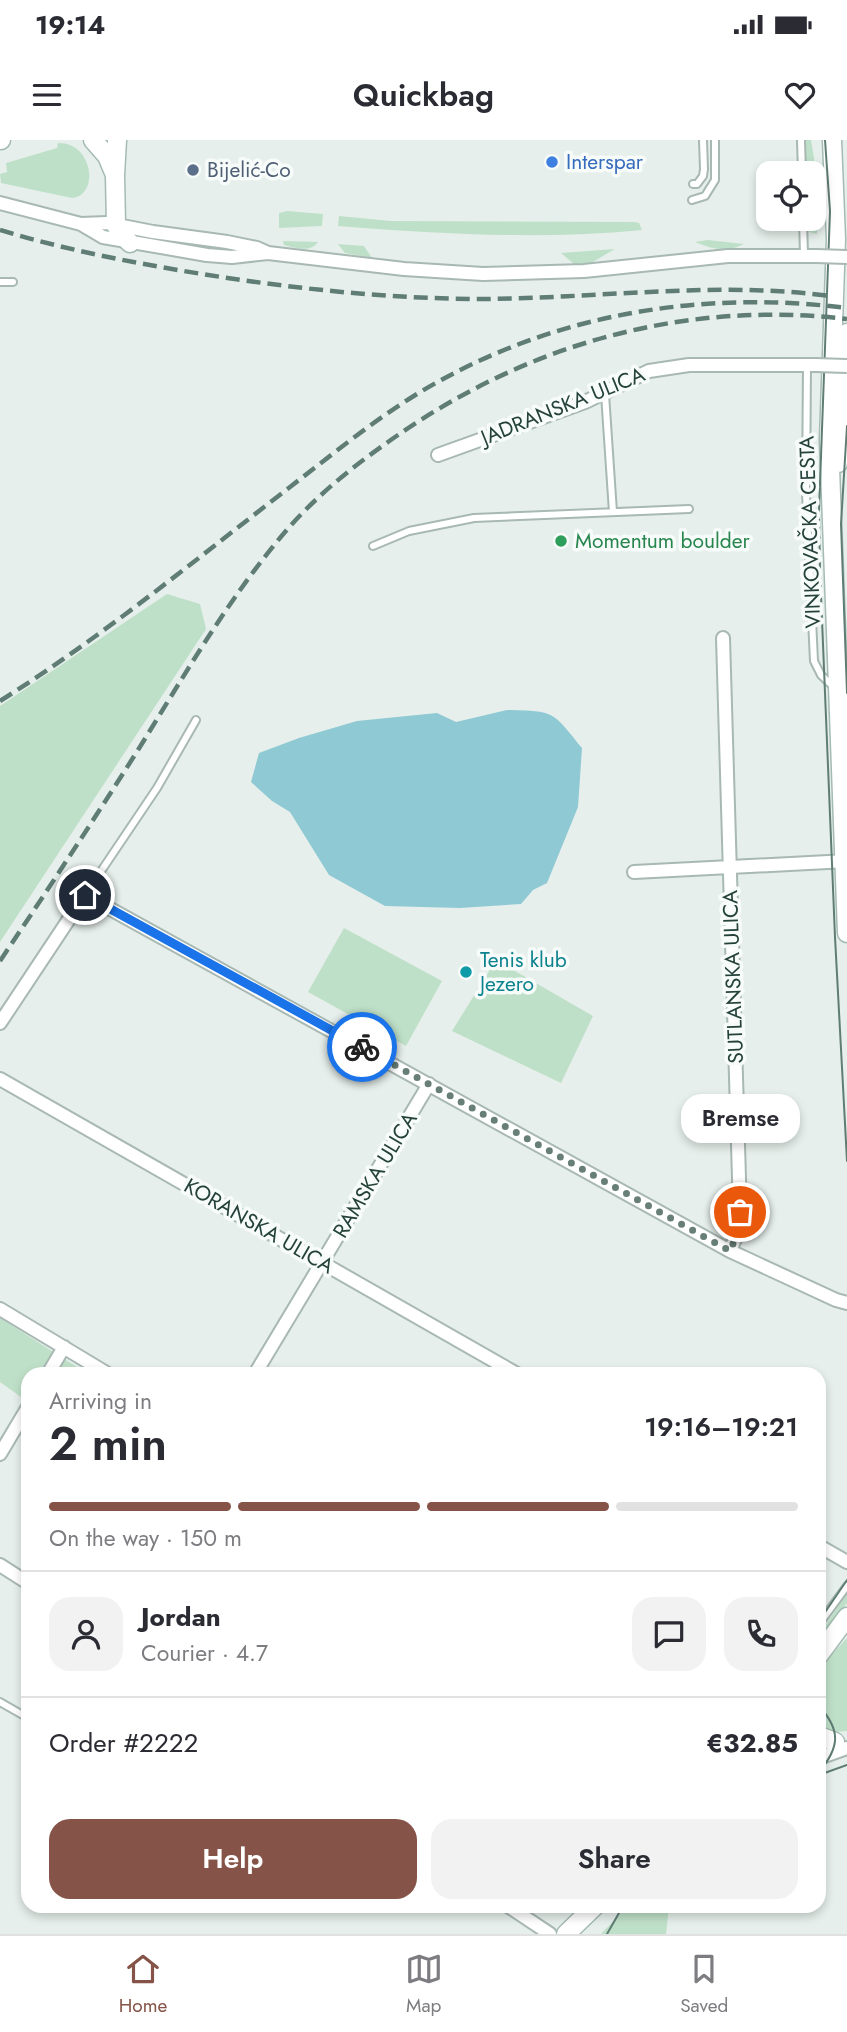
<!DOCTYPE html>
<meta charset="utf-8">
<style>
body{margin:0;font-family:Jost,sans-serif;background:#f2f2f3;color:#2b2b33;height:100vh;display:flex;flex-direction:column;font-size:26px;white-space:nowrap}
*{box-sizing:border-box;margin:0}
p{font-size:23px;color:#7c7c81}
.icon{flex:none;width:38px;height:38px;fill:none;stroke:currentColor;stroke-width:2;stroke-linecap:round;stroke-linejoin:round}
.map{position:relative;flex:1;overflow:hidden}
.side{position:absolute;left:21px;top:1227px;width:805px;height:546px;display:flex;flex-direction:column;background:#fff;border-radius:21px;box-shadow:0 4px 10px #0003}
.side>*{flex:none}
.tools{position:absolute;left:756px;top:21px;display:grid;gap:14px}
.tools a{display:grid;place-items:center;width:70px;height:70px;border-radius:14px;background:#fff;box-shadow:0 4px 10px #0003;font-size:35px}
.pin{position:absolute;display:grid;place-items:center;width:60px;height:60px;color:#fff;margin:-30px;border:4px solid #fff;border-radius:50%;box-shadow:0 2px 7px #0007}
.courier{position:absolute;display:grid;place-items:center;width:70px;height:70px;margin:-35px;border:5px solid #1a73e8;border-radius:50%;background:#fff;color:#222;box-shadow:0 2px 9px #0007}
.bubble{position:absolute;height:49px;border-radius:21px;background:#fff;box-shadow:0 4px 10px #0003;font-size:23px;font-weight:600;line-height:49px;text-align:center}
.head em{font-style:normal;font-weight:600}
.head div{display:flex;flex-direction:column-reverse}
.head{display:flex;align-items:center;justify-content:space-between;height:119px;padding:0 28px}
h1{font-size:46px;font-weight:600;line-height:52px}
.bar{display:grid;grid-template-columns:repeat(4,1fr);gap:10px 7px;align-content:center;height:84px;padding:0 28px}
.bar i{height:9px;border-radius:5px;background:#e1e1e2}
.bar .selected{background:#855347}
.bar p{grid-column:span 4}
.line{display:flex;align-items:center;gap:18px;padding:0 28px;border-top:2px solid #e1e1e2}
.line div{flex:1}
.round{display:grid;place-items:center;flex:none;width:74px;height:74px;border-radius:21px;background:#f2f2f3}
.cta{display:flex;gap:14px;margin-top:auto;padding:14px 28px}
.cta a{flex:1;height:80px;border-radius:21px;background:#855347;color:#fff;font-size:28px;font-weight:600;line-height:80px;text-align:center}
.cta a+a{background:#f2f2f3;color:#2b2b33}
.status{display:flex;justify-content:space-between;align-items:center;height:49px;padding:0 35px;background:#fff;direction:ltr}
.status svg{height:19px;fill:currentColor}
header{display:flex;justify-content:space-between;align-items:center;height:91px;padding:0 28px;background:#fff;font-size:32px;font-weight:600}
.tab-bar{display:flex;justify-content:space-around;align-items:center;height:98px;border-top:2px solid #e1e1e2;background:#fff;font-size:19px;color:#7c7c81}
.tab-bar a{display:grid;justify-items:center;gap:4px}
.tab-bar .selected{color:#855347}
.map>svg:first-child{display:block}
</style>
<div class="status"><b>19:14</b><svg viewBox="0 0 49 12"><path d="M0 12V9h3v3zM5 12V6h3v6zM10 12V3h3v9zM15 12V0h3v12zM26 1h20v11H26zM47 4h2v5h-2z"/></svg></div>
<header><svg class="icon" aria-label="menu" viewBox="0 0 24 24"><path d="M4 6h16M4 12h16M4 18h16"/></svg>Quickbag<svg class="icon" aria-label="heart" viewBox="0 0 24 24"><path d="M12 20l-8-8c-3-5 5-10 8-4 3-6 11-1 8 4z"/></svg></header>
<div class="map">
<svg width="847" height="1794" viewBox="0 0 847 1794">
<rect width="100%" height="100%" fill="#e6efeb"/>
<path fill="#bfe0c8" d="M 806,0 L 811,0 C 817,31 819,62 817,94 L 809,92 L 807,79 L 814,79 L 814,33 L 806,33 Z
M 58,3 C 93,2 100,55 72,58 L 1,43 L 0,34 L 7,32 L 6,23 L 57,8 Z
M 287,71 L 323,74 L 322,86 L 279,88 L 279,73 Z
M 339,76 L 391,81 L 635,82 L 639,83 L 642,90 C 540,100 440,94 338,86 Z
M 708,100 L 744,104 C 727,113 712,109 695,102 Z
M 283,101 L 318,102 C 310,113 296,108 284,105 Z
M 338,104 L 364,106 L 372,118 L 345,113 Z
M 615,109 L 591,123 L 574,124 L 561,113 Z
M 167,454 L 200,464 L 206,489 L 0,802 L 0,566 Z
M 344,788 L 442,841 L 406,906 L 308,852 Z
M 496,820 L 593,876 L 561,943 L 452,891 Z
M 0,1178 L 88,1234 L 28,1234 L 28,1262 L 0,1242 Z
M 847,1453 L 847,1463 L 819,1502 L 819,1495 Z
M 847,1498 L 847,1591 L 826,1593 L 819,1587 L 819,1528 Z
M 628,1766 L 669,1766 L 666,1794 L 601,1794 Z"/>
<path fill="#8ec9d4" d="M 507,570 C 555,571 552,571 582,608 L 578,667 L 547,743 L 533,750 L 521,764 L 460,768 L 385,766 L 329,735 L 290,672 L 272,661 L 251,642 L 259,613 L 299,598 L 357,581 L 437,573 L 456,582 Z"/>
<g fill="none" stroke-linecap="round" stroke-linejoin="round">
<defs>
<path id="service" d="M 801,0 L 802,33
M 693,44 L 697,44 L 703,36 L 704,29 L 703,0
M 692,60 L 705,56 L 715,40 L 715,0
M 803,79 L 804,115
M 0,142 L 13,142
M 807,225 L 806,353 L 814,521 L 821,535 L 835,548
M 605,254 L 613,372
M 373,406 L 409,391 L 474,378 L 689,369
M 85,755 L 157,648 L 196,580
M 819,1484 L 847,1446
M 0,1562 L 28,1578"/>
<path id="minor" d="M 0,63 L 81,84 L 107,83 L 153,92 L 227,102 L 257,108 L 268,113
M 81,84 L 103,97 L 207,115 L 232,117 L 268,113 L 404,129 L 483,134 L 584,131 L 728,116 L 816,116
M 438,315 L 585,262 L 649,231 L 689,225 L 815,225
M 723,498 L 740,1072 L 737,1094 L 730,1111
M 634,732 L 847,721
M 0,883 L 85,755 L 730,1111 L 836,1160 L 847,1163
M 0,939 L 517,1234
M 0,1169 L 108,1234
M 48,1234 L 64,1207
M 255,1234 L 429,944
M 0,1314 L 28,1267
M 819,1406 L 847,1422
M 0,1425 L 28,1443
M 819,1618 L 847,1608
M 508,1766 L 550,1794"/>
<path id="secondary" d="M 0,0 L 1,0
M 93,0 L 107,16 L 115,35
M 117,0 L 115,35 L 116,85 L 120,93 L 130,103
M 832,0 L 836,99 L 829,300 L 847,793
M 838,323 L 847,193
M 819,1515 L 847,1477
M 819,1596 L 835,1602
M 566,1794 L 595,1766"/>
</defs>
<use href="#service" stroke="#a8b8b2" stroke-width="10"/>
<use href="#minor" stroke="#a8b8b2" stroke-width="16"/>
<use href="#secondary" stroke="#a4bbb3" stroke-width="21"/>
<use href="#service" stroke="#fff" stroke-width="6"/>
<use href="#minor" stroke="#fff" stroke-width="12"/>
<use href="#secondary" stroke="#fff" stroke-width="18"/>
<path stroke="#5f7d75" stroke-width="2" d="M 825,0 L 830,71 L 819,371 L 820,431 L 835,797 L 847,1021
M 847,286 L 841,384 L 847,553
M 819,1481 L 847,1440
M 819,1566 C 841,1590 840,1607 819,1632
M 819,1635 L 847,1625
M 607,1794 L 623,1766"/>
<path stroke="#5f7d75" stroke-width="4.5" stroke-dasharray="14 7" stroke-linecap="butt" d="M 0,90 C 66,110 134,123 202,134 C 296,149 391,159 486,159 C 601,158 716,141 830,156
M 0,561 C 102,497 195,420 290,347 C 329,317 368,285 409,259 C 540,176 695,149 847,168
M 0,821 C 47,751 93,681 138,610 C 184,536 228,459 285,392 C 315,357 351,328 388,302 C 524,205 680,160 847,179"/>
<defs>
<path id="minor-bridge" d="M 816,116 L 847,117
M 815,225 L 847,226"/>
</defs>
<use href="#minor-bridge" stroke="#a8b8b2" stroke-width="16" stroke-linecap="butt"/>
<use href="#minor-bridge" stroke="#fff" stroke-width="12"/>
</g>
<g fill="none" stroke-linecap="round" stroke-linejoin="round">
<path stroke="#687f78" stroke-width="7" stroke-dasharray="0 12.6" d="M 362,907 L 730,1111 L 737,1094 L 740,1072"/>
<path stroke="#1a73e8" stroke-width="9" d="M 85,755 L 362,907"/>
</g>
<circle fill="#3f7fe0" stroke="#f7fbf9" stroke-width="2.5" cx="552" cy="22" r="7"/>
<circle fill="#5c6f8a" stroke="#f7fbf9" stroke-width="2.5" cx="193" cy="30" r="7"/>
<circle fill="#2e9e5b" stroke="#f7fbf9" stroke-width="2.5" cx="561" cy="401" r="7"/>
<circle fill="#0f9aa8" stroke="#f7fbf9" stroke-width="2.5" cx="466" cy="832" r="7"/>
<g text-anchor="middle" stroke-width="7" stroke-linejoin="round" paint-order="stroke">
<g font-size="21" fill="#366cbe" stroke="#f7fbf9" text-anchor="start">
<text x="566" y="29">Interspar</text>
</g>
<g font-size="21" fill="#4e5e75" stroke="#f7fbf9" text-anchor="start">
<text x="207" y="37">Bijelić-Co</text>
</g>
<g font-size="21" fill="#24423a" stroke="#f7fbf9">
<text transform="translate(563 266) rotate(-22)" y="7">JADRANSKA ULICA</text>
<text transform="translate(810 392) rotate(-92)" y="7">VINKOVAČKA CESTA</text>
<text transform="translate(733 837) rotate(-92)" y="7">SUTLANSKA ULICA</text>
<text transform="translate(375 1035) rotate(-59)" y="7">RAMSKA ULICA</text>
<text transform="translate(259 1086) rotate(30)" y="7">KORANSKA ULICA</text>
</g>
<g font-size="21" fill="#27864d" stroke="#f7fbf9" text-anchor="start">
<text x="575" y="408">Momentum boulder</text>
</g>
<g font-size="21" fill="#0d838f" stroke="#f7fbf9" text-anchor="start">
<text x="480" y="827">Tenis klub<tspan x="480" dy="24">Jezero</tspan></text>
</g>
</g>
</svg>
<div class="tools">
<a><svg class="icon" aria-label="locate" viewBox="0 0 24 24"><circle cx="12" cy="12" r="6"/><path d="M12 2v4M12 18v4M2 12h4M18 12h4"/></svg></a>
</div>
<div class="pin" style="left:740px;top:1072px;background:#ea580c"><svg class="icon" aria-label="bag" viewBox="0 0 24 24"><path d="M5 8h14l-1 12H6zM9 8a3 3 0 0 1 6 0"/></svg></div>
<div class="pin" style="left:85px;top:755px;background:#1f2937"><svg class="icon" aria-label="home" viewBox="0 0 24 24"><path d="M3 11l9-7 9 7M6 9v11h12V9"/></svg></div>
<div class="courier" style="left:362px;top:907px"><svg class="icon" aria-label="bike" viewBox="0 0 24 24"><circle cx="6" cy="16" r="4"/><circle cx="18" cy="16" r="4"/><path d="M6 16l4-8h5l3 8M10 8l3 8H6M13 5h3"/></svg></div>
<div class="bubble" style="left:681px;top:954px;width:119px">Bremse</div>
<section class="side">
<div class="head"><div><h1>2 min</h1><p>Arriving in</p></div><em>19:16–19:21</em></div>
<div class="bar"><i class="selected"></i><i class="selected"></i><i class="selected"></i><i></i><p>On the way · 150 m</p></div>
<div class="line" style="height:126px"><a class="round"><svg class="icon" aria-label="person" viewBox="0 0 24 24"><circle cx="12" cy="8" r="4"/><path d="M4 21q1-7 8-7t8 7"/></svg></a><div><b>Jordan</b><p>Courier · 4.7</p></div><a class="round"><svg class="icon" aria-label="chat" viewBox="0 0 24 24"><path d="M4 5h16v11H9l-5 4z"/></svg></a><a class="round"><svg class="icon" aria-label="phone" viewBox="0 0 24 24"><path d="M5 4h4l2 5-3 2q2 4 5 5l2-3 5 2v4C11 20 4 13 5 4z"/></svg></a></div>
<div class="line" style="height:91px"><div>Order #2222</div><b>€32.85</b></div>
<div class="cta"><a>Help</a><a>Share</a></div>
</section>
</div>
<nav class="tab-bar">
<a class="selected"><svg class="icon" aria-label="home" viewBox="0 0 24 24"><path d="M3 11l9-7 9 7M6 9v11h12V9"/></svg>Home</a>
<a><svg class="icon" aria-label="map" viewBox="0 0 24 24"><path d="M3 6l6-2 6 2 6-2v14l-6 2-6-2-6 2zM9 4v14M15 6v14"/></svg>Map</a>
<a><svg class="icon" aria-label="saved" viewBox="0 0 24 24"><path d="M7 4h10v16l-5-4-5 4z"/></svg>Saved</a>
</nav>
